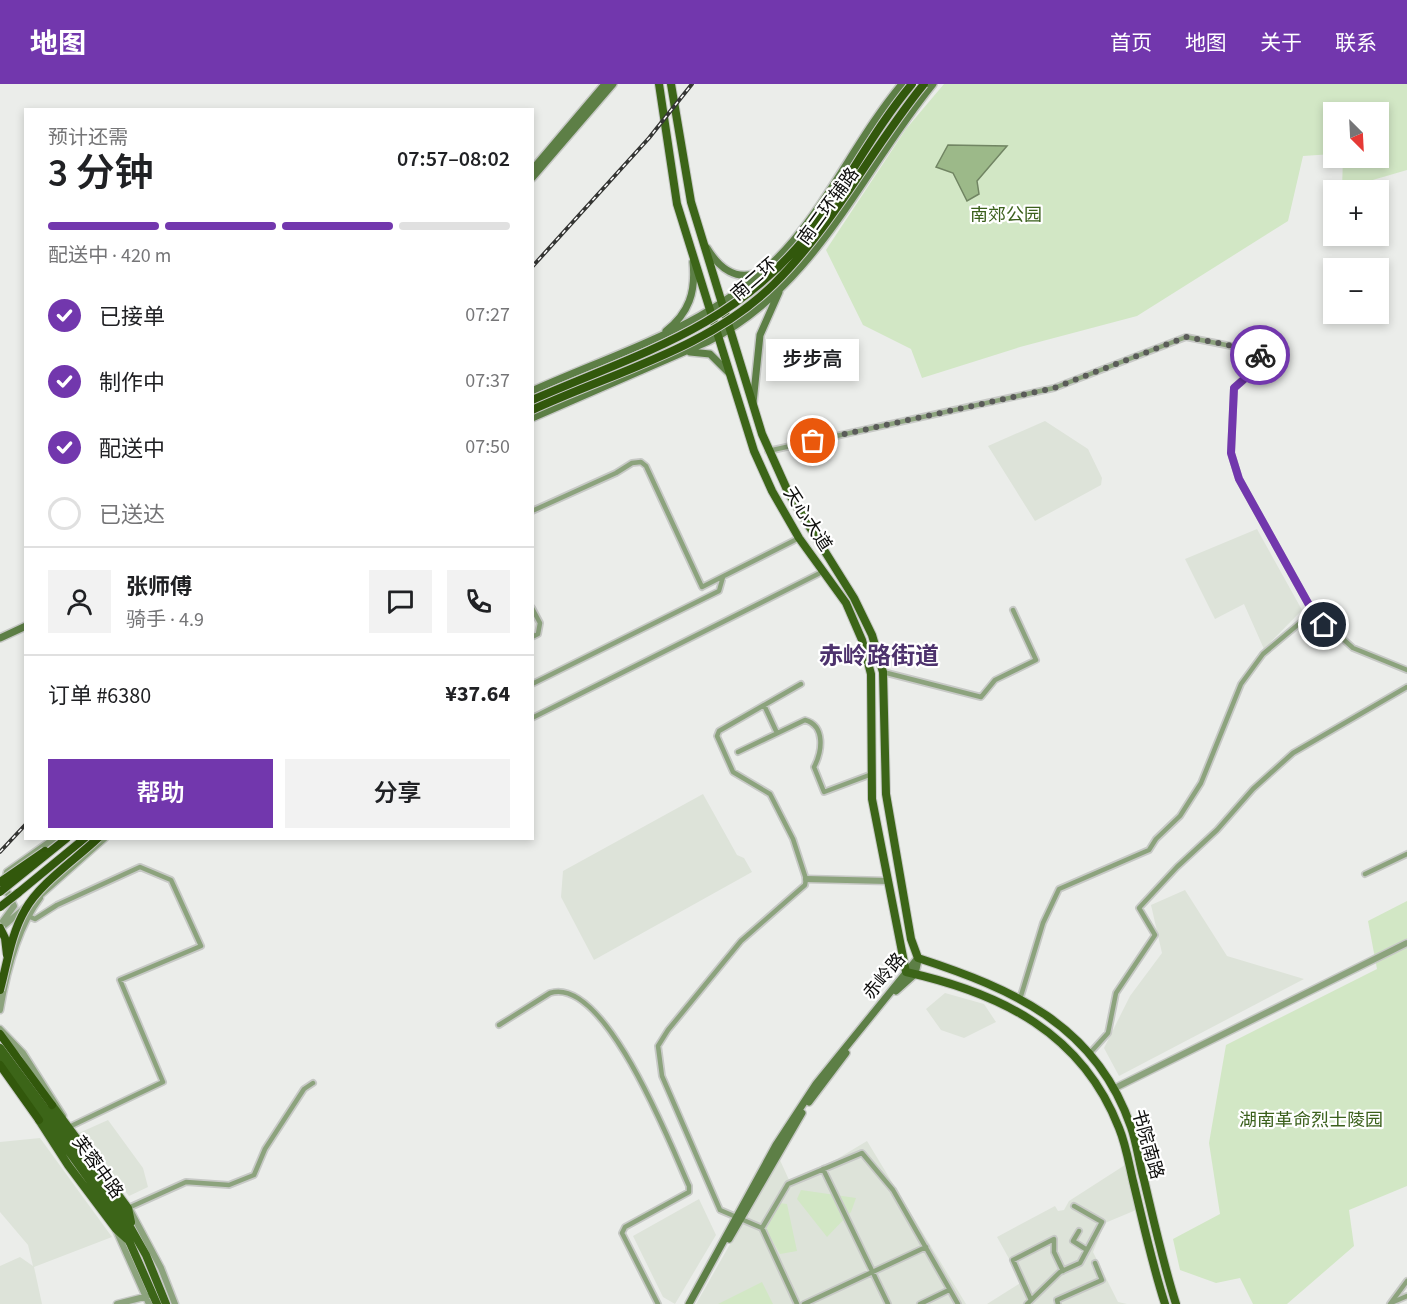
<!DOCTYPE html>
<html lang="zh">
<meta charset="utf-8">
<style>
body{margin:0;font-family:"Source Sans 3","Noto Sans SC",sans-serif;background:#f2f2f2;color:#202124;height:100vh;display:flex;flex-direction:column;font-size:22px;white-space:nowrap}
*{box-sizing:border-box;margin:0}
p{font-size:20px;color:#757577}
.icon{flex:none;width:33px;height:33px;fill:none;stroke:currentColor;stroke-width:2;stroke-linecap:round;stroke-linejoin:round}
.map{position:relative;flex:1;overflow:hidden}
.drawer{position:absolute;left:24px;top:24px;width:510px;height:732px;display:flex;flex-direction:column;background:#fff;border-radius:0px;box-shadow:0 3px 9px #0003}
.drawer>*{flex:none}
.needle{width:39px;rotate:156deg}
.fabs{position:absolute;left:1323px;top:18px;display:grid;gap:12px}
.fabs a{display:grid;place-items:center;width:66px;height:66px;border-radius:0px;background:#fff;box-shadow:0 3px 9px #0003;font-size:30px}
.pin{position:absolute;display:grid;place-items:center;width:51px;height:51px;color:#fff;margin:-26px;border:3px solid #fff;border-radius:50%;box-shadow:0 2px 6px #0007}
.courier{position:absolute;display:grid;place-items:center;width:60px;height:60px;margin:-30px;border:4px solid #7237ad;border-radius:50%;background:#fff;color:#222;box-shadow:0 2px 8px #0007}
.bubble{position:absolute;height:42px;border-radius:0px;background:#fff;box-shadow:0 3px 9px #0003;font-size:20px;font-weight:600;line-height:42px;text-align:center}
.summary em{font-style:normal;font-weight:600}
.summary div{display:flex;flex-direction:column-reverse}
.summary{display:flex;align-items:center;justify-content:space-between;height:102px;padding:0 24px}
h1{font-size:39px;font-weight:600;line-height:45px}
.bar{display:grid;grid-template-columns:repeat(4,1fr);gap:9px 6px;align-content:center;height:72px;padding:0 24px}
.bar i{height:8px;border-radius:4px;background:#e0e0e0}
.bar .on{background:#7237ad}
.bar p{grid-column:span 4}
.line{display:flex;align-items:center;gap:15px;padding:0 24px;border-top:2px solid #e0e0e0}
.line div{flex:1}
.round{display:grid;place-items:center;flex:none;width:63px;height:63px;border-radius:0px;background:#f2f2f2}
ol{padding:0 24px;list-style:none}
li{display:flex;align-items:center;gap:18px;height:66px}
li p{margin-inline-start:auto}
li .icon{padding:6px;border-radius:50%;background:#7237ad;color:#fff;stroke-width:4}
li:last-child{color:#757577}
li i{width:33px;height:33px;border:3px solid #e0e0e0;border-radius:50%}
.action{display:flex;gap:12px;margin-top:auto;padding:12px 24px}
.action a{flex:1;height:69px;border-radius:0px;background:#7237ad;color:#fff;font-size:24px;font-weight:600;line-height:69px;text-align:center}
.action a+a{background:#f2f2f2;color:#202124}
header{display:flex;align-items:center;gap:36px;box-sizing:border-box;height:84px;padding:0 30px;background:#7237ad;color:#fff}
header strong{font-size:28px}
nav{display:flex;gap:33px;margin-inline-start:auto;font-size:21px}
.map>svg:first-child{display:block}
</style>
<header>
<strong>地图</strong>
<nav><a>首页</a><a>地图</a><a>关于</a><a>联系</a></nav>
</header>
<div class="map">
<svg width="1407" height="1220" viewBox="0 0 1407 1220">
<rect width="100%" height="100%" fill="#ebedea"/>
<path fill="#dde3d9" d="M 1045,337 L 1088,365 L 1102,394 L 1101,401 L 1035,437 L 988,362 Z
M 1257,445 L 1302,526 L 1264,565 L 1244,520 L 1215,535 L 1185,475 Z
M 703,710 L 737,771 L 744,774 L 752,788 L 594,876 L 561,813 L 563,787 Z
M 1185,806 L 1227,872 L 1304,895 L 1119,992 L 1104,964 L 1130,912 L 1162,869 L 1151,821 Z
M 945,909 L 984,920 L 996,938 L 964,954 L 941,946 L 926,925 Z
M 108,1036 L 143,1084 L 148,1103 L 129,1112 L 79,1049 Z
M 40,1054 L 112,1153 L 34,1183 L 42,1220 L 0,1220 L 0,1182 L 20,1173 L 33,1182 L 28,1161 L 0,1128 L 0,1058 Z
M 867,1057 L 966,1220 L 696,1220 L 779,1074 L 789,1096 L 837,1075 Z
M 1125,1081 L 1136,1126 L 1105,1139 L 1093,1168 L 1118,1218 L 1127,1220 L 987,1220 L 1022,1198 L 997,1153 L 1055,1122 L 1058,1127 L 1064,1126 L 1069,1117 Z
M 699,1115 L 716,1151 L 675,1220 L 663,1213 L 633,1152 Z"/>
<path fill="#d2e7c5" d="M 944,0 L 1407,0 L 1407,86 L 1342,105 L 1343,74 L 1378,74 L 1378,28 L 1334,28 L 1333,70 L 1303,72 L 1288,137 L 1137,232 L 1020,263 L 922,294 L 911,265 L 863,241 L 826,166 L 906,45 Z
M 1407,817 L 1407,1102 L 1349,1126 L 1354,1162 L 1287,1220 L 1253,1220 L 1240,1194 L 1216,1199 L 1180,1186 L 1173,1155 L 1220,1130 L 1209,1059 L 1226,961 L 1377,885 L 1368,837 Z
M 801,1106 L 856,1114 L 851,1128 L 827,1153 L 797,1115 Z
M 779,1119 L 787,1120 L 797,1167 L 780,1170 L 765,1144 Z
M 762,1198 L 773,1220 L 718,1220 Z"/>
<path fill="#9cb989" stroke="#718563" stroke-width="1.5" d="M 948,61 L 1007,62 L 977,97 L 979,110 L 967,117 L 953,89 L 936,83 Z"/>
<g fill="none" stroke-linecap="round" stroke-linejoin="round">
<defs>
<path id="minor" d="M 1260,267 C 1261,284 1246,293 1234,304 L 1231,369 L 1239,395 L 1313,528 L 1353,564 L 1407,586
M 768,367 L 1054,304 L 1186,253 L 1251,266 L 1286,265
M 532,427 L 616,389 L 632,379 L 641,378 L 646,382 L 702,503 L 799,454
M 532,524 L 540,539 L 538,550 L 532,553
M 883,588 L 981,613 L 995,596 L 1036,576 L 1013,526
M 532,600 L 719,507 L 723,493
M 764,621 L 777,649
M 532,634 L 824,487
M 738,668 L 805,636 C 826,642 822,668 814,683 L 824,708 L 872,690
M 1365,790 L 1407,770
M 28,832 L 35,835 L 57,821 L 140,783 L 171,796 L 201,862 L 120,896 L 163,998 L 69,1043
M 1020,915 L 1043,839 L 1059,805 L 1149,766 L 1156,755 L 1180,732 L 1201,699 L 1241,600 L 1263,570 L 1313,528
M 499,941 L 550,909 C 605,891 671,1062 689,1102 L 689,1108 L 625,1143 L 622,1149 L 658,1220
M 1090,969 L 1108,949 L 1116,909 L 1155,851 L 1139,824 L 1177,783 L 1217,746 L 1253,705 L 1293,669 L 1407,603
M 823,1085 L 888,1220
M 126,1125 L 186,1098 L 229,1101 L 254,1091 L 265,1065 L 304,1005 L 313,999
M 762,1144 L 788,1100 L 862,1069 L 893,1106 L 958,1220
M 1079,1147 L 1073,1157 L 1087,1166
M 1031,1216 L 1013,1176 L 1054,1155 L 1054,1168 L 1063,1187
M 1393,1218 L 1407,1212
M 797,1220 L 762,1144 L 720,1126 L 662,992 L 658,962 L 668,946 L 741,857 L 805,801 L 806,795 L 793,755 L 770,710 L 733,688 L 717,652 L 719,647 L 801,600
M 804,1220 L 926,1163
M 920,1220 L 949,1206
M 1027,1220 L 1060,1188 L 1080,1179 L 1102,1138 L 1074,1122
M 1058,1220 L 1057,1216 L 1102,1196 L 1095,1179
M 1390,1220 L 1407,1197"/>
<path id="tertiary" d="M 806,795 L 887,797
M 35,816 L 105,754
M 3,837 L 14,822 L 4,801 L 7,788 L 55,754
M 0,845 L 27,822
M 0,926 C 6,890 18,843 40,814
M 0,945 L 23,969 L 63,1032
M 1113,1005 L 1407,859
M 130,1126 L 161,1184 L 175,1220
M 116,1146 L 149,1220
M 117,1220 L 148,1212"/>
<path id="secondary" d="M 532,86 L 605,0
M 532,94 L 613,0
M 707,164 C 719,184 737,199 761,187
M 666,247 C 689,229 696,208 693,178
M 690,268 L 710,270 L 728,288
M 532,307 C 625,265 725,238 793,157 C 834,108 861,49 902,0
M 753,319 L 760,251 L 779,208
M 532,334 L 709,257 C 816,202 861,88 933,0
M 0,554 L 26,542
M 896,907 L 915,890 L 918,876
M 809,1018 L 846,969
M 729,1155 L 802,1029
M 689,1220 L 776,1061 L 816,1000 L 918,874"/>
<path id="primary" d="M 659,0 L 677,120 L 754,367 L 772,407 L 799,454 L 846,519 L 862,556 L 871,590 L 872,715 L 906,888 C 1001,909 1082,949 1119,1044 C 1126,1061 1129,1080 1133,1097 C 1143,1138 1152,1180 1165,1220
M 671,0 L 691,118 L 762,350 L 789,410 L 854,514 L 872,551 L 883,588 L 886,710 L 911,855 L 918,874 C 1013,905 1096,941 1131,1043 C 1137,1060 1139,1079 1144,1096 C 1154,1138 1163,1179 1176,1220
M 0,964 L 121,1127 L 146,1171 L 166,1220
M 0,972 L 116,1133 L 130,1159 L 157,1220
M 52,1021 L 128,1124 L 131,1138
M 39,1036 L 68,1081 L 116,1145 L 127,1155"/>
<path id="trunk" d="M 18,809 L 85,754
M 0,950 L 52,1021
M 0,981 L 39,1036"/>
</defs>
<use href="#minor" stroke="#c7c9c6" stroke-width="8"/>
<use href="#tertiary" stroke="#c7c9c6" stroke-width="9"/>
<use href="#secondary" stroke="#c7c9c6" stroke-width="10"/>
<use href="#primary" stroke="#c7c9c6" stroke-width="10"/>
<use href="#trunk" stroke="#c7c9c6" stroke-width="10"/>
<use href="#minor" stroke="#8ca37d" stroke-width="4.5"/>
<use href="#tertiary" stroke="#8ca37d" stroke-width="6"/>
<use href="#secondary" stroke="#5d7f46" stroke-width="7"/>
<use href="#primary" stroke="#3c6518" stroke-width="8"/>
<use href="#trunk" stroke="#32580c" stroke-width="8"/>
<defs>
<path id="rail" d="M 532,183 L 649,54 L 692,0
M 0,768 L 26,740"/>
</defs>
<use href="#rail" stroke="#343533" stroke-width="4"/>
<use href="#rail" stroke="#fff" stroke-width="1.5" stroke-dasharray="4.5" stroke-linecap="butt"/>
<defs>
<path id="trunk-bridge" d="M 532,316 C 637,270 731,245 806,153 C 845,104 872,48 912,0
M 532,326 C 614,288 708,265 774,200 C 834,141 871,65 924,0
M 0,798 L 45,767
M 0,808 L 67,754
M 0,823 L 18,809
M 0,844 L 5,854 L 7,871
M 0,906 C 7,880 11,850 25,826 C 39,800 76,775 98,754"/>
</defs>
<use href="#trunk-bridge" stroke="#c7c9c6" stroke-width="10" stroke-linecap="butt"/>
<use href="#trunk-bridge" stroke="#32580c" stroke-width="8"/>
</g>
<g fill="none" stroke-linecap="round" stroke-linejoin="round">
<path stroke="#5a5b59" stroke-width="6" stroke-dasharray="0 10.8" d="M 813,357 L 1054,304 L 1186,253 L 1260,267 L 1260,271"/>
<path stroke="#7237ad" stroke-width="8" d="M 1260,271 L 1251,289 L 1234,304 L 1231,369 L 1239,395 L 1313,528 L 1324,541"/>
</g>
<g text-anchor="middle" stroke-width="4.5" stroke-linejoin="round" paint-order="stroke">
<g font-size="18" fill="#0c0c0b" stroke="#fff">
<text transform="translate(828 122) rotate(-54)" y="6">南二环辅路</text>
<text transform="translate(754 195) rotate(-41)" y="6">南二环</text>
<text transform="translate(808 435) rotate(57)" y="6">天心大道</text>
<text transform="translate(884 892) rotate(-50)" y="6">赤岭路</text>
<text transform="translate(1148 1060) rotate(74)" y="6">书院南路</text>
<text transform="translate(98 1083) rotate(54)" y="6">芙蓉中路</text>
</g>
<g font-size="18" fill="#3b601c" stroke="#fff">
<text x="1006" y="137">南郊公园</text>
<text x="1311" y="1042">湖南革命烈士陵园</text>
</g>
<g font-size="24" font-weight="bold" fill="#4d326d" stroke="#fff">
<text x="879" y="580">赤岭路街道</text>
</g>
</g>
</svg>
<div class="fabs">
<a><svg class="needle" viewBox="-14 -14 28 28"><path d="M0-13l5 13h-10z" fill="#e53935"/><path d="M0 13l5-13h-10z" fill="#757577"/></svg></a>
<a>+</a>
<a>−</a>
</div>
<div class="pin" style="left:813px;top:357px;background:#ea580c"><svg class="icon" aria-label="bag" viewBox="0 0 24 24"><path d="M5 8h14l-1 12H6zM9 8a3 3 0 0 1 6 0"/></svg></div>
<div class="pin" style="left:1324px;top:541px;background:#1f2937"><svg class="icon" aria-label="home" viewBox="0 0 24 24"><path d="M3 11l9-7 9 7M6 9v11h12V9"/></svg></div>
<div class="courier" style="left:1260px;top:271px"><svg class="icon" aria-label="bike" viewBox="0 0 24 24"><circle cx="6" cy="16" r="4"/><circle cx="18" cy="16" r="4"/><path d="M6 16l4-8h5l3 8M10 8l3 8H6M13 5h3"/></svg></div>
<div class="bubble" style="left:766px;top:255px;width:93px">步步高</div>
<section class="drawer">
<div class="summary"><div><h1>3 分钟</h1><p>预计还需</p></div><em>07:57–08:02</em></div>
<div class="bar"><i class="on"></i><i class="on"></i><i class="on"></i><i></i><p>配送中 · 420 m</p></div>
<ol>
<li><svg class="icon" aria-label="check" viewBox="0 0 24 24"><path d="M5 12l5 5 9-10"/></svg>已接单<p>07:27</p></li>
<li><svg class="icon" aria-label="check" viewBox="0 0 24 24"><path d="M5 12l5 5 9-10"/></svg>制作中<p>07:37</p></li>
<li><svg class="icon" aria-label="check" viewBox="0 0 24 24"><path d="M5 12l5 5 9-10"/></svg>配送中<p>07:50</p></li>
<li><i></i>已送达</li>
</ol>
<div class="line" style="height:108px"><a class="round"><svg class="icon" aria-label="person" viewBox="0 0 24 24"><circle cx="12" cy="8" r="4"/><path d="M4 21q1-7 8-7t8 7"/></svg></a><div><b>张师傅</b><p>骑手 · 4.9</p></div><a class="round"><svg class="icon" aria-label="chat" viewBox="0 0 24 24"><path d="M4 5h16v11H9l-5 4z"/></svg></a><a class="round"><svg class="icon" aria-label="phone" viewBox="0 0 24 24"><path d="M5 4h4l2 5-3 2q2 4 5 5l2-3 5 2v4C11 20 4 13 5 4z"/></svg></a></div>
<div class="line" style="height:78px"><div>订单 #6380</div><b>¥37.64</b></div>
<div class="action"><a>帮助</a><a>分享</a></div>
</section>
</div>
